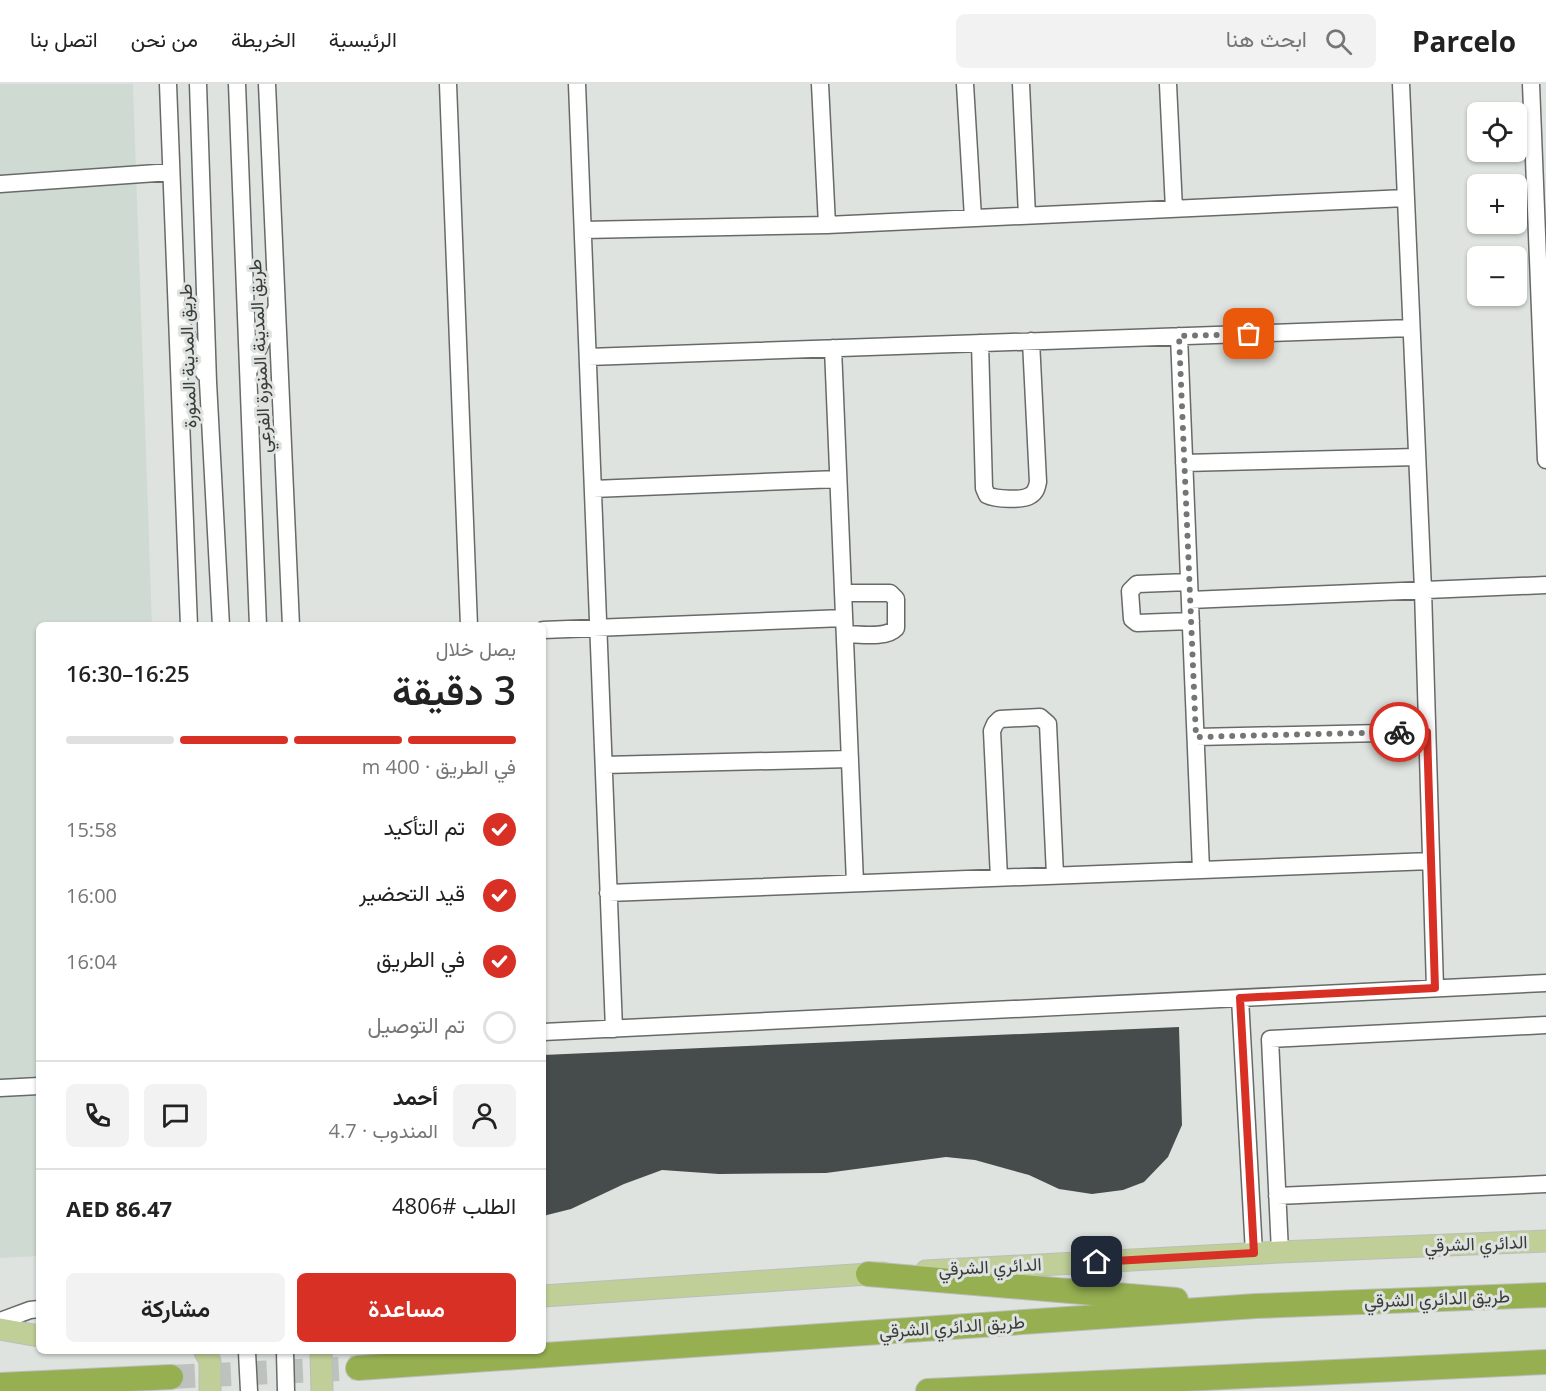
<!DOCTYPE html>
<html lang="ar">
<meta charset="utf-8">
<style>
body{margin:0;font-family:"Open Sans",Vazirmatn,sans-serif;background:#f2f2f2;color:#222;direction:rtl;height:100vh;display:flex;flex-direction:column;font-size:22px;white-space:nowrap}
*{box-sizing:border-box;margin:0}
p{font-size:20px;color:#767676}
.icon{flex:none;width:33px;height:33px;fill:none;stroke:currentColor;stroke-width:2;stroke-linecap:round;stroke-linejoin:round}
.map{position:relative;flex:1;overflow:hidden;direction:ltr}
.side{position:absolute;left:36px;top:538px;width:510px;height:732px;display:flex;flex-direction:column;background:#fff;border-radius:9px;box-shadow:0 2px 4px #0004;direction:rtl}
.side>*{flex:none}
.fabs{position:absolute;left:1467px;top:18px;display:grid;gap:12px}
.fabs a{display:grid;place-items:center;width:60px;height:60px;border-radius:9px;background:#fff;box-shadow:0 2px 4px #0004;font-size:30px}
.pin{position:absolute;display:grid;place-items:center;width:51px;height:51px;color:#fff;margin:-26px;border-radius:12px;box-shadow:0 3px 9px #0006}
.courier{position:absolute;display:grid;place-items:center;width:60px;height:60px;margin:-30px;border:4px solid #d93025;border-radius:50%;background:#fff;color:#222;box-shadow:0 2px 8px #0007}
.headline em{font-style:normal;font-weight:600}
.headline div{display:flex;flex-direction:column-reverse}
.headline{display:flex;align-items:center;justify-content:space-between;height:102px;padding:0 30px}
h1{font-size:39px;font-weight:600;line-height:45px}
.bar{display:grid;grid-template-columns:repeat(4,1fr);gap:9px 6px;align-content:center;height:72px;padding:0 30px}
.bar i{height:8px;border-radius:4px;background:#e0e0e0}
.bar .selected{background:#d93025}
.bar p{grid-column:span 4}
.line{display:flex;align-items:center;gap:15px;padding:0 30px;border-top:2px solid #e0e0e0}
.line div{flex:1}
.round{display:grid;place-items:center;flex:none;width:63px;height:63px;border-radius:9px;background:#f2f2f2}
ol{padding:0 30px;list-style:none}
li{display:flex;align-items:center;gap:18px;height:66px}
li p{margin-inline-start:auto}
li .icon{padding:6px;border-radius:50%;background:#d93025;color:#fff;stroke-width:4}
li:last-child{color:#767676}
li i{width:33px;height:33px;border:3px solid #e0e0e0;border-radius:50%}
.primary-button{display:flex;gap:12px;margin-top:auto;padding:12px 30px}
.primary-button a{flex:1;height:69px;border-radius:9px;background:#d93025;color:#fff;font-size:24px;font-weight:600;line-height:69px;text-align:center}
.primary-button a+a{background:#f2f2f2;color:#222}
header{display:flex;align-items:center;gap:36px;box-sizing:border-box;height:84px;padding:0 30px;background:#fff;border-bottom:2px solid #e0e0e0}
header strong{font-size:28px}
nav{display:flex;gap:33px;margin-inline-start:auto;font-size:21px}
.search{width:420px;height:54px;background:#f2f2f2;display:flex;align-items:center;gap:15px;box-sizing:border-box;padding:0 21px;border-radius:9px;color:#767676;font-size:22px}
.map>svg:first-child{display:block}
</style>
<header>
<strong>Parcelo</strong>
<div class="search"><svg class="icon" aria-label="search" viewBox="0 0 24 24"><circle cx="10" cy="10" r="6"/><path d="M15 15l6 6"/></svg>ابحث هنا</div>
<nav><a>الرئيسية</a><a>الخريطة</a><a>من نحن</a><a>اتصل بنا</a></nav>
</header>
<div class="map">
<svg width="1546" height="1307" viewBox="0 0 1546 1307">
<rect width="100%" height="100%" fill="#dee3df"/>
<path fill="#cfdbd2" d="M 0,0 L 133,0 L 152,541 L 39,542 L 39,1172 L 0,1174 Z"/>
<path fill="#464c4b" d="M 1179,943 L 1182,1041 L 1168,1073 L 1144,1098 L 1123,1106 L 1092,1110 L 1059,1105 L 1029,1091 L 975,1076 L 946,1073 L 826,1089 L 719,1090 L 662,1086 L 624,1100 L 571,1125 L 543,1132 L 543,971 Z"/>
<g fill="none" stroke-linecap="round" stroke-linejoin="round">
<path stroke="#bdc2be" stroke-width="24" stroke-dasharray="24 12" stroke-linecap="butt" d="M 171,1293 L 358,1284"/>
<defs>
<path id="minor" d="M 168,0 L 189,542
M 198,0 L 208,298 L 221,542
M 237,0 L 258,542
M 267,0 L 291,542
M 448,0 L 469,542
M 577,0 L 614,945
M 820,0 L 827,141
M 965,0 L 973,134
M 1021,0 L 1027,132
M 1168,0 L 1174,125
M 1401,0 L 1423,506 L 1435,904
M 1531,0 L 1546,376
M 0,100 L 171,88
M 583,146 L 827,141 L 1406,114
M 181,239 L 204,289
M 1179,252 L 1201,786
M 980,259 L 984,404 L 987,411 C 995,415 1023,417 1031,411 C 1036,408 1037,403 1038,398 L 1031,257
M 833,264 L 855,799
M 588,273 L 1411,244
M 249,286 L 276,225
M 1184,379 L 1417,373
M 593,405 L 838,395
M 1189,498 L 1137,500 L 1130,507 L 1132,535 L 1137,539 L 1191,537
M 843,509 L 890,509 L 896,515 L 896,544 C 886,555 859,550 845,550
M 1190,516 L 1546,501
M 543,546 L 844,534
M 1196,653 L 1427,648
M 604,681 L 850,675
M 999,794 L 992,647 L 995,640 L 1000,635 L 1040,633 L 1048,640 L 1055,791
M 608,809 L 1431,777
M 1240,914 L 1254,1169
M 543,948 L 1546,899
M 0,1004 L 39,1002
M 1277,1112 L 1546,1100
M 1280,1168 L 1270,955 L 1546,941
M 0,1237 L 30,1226 L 39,1225
M 247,1268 L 249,1307
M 285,1268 L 286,1307"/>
<path id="major" d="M 926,1187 L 1280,1168 L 1546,1157
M 543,1212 L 883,1189
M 0,1245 L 39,1252
M 205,1268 L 210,1277 L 210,1307
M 321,1268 L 322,1307"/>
<path id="highway" d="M 868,1190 L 1176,1216
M 358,1284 L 1256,1222 L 1546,1211
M 0,1301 L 171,1293
M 928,1307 L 1546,1278"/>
</defs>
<use href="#minor" stroke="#676b68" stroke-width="19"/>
<use href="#major" stroke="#bcbdbc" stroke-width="23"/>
<use href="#highway" stroke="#bcbdbc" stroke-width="26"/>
<use href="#minor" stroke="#fff" stroke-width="16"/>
<use href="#major" stroke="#bfcf97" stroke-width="21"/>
<use href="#highway" stroke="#95af51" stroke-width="24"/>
</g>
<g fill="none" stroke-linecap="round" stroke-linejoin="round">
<path stroke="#737674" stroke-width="6" stroke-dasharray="0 10.8" d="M 1249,250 L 1179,252 L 1196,653 L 1399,648"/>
<path stroke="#d93025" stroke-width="8" d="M 1097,1178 L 1254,1169 L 1240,914 L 1435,904 L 1427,648 L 1399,648"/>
</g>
<g text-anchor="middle" stroke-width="6" stroke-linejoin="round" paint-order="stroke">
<g font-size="18" fill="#3a3c3b" stroke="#dee3df">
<text transform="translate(188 272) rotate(-92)" y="6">طريق المدينة المنورة</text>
<text transform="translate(260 272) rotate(-93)" y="6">طريق المدينة المنورة الفرعي</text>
<text transform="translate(1476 1160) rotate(-2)" y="6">الدائري الشرقي</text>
<text transform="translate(990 1183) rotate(-3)" y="6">الدائري الشرقي</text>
<text transform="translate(1437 1215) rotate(-2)" y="6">طريق الدائري الشرقي</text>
<text transform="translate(952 1243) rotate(-4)" y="6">طريق الدائري الشرقي</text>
</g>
</g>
</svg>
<div class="fabs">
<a><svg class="icon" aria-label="locate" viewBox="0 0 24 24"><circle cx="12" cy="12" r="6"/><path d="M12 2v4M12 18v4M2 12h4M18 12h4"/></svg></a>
<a>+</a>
<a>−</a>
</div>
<div class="pin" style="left:1249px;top:250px;background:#ea580c"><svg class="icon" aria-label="bag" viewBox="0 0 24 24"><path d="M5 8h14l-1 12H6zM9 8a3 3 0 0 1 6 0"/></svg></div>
<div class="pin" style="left:1097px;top:1178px;background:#1f2937"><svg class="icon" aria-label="home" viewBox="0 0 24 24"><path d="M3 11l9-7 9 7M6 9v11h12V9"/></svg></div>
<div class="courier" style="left:1399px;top:648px"><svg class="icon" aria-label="bike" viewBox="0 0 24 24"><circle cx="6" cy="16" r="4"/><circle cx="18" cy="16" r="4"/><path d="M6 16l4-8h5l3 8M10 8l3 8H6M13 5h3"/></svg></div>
<section class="side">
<div class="headline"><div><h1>3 دقيقة</h1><p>يصل خلال</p></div><em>16:25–16:30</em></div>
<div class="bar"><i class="selected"></i><i class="selected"></i><i class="selected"></i><i></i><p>في الطريق · 400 m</p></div>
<ol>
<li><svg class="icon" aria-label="check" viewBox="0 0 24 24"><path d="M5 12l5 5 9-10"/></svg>تم التأكيد<p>15:58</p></li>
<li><svg class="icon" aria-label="check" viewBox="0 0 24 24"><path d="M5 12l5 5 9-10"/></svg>قيد التحضير<p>16:00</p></li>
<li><svg class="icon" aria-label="check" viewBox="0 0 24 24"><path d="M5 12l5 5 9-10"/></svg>في الطريق<p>16:04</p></li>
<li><i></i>تم التوصيل</li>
</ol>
<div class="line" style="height:108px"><a class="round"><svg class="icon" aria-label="person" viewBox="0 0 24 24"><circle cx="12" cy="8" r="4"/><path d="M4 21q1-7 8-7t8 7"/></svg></a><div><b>أحمد</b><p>المندوب · 4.7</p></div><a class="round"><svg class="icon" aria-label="chat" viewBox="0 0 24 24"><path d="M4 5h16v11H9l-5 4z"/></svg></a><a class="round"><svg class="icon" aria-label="phone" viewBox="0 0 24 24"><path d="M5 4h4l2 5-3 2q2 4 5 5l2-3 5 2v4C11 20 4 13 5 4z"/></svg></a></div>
<div class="line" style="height:78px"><div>الطلب #4806</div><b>AED 86.47</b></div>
<div class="primary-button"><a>مساعدة</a><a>مشاركة</a></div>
</section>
</div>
